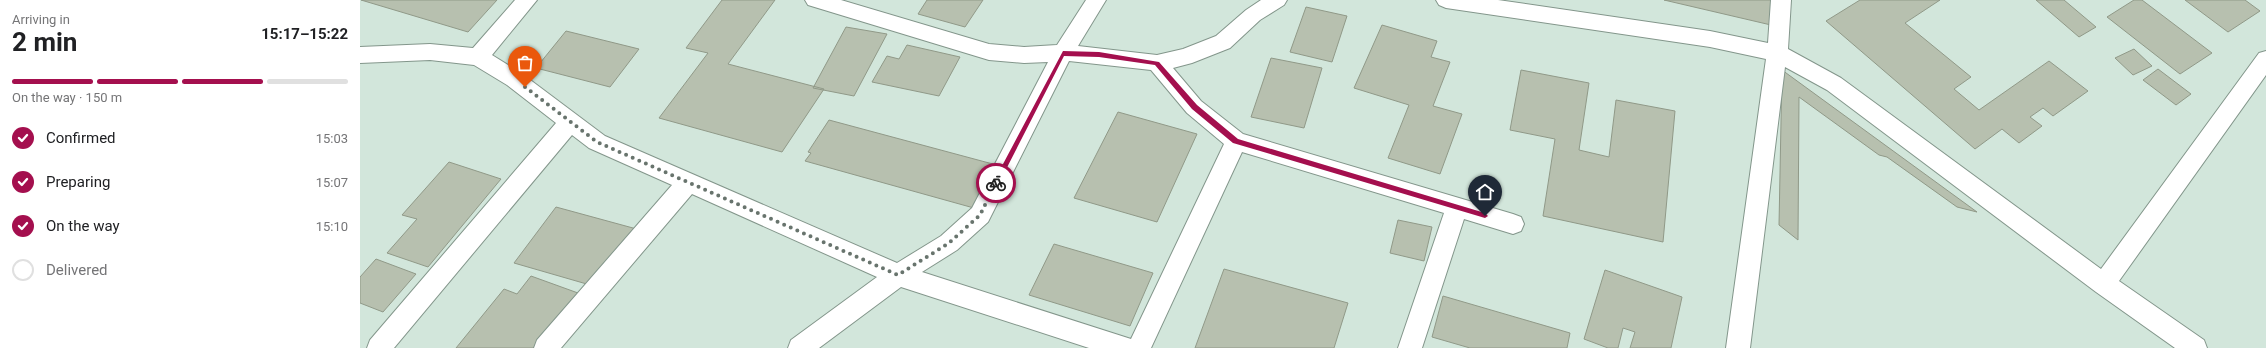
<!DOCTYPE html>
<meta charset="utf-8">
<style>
body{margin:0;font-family:Roboto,sans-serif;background:#f6f6f6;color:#202124;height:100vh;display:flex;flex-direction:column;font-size:15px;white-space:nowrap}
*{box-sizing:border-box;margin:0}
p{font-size:13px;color:#757577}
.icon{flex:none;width:22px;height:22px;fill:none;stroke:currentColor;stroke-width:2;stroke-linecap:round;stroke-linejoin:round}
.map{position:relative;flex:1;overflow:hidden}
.side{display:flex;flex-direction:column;background:#fff;width:360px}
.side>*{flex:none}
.pin{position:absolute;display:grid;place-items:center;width:34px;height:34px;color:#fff;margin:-41px -17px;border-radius:50% 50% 50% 0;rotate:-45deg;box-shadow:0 0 4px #0007}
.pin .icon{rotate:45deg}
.courier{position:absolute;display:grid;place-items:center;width:40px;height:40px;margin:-20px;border:3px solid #a40f4e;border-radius:50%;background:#fff;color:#222;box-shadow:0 1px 5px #0007}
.head em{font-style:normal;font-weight:700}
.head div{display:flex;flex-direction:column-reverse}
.head{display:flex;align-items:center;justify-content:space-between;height:68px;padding:0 12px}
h1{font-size:26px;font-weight:700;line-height:30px}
.bar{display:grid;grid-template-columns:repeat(4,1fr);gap:6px 4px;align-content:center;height:48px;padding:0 12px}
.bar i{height:5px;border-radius:3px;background:#e0e0e0}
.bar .on{background:#a40f4e}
.bar p{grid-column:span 4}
ol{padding:0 12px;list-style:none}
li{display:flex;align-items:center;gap:12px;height:44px}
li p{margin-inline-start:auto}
li .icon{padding:4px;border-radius:50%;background:#a40f4e;color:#fff;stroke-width:4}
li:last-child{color:#757577}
li i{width:22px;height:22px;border:2px solid #e0e0e0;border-radius:50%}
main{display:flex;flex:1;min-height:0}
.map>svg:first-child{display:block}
</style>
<main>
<section class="side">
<div class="head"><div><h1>2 min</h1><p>Arriving in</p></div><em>15:17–15:22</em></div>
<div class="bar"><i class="on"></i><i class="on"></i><i class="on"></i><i></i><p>On the way · 150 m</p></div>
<ol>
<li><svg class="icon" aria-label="check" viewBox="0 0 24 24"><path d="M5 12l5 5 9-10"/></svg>Confirmed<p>15:03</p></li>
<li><svg class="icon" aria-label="check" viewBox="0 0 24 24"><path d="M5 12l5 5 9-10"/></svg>Preparing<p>15:07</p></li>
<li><svg class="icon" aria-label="check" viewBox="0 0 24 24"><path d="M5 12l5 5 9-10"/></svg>On the way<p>15:10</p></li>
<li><i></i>Delivered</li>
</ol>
</section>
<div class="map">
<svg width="1906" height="348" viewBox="0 0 1906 348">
<rect width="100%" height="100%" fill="#d2e6db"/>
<path fill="#b7c0af" stroke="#909988" d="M 1,0 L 137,0 L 108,32 Z
M 362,0 L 415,0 L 368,64 L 464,89 L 422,152 L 299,118 L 348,53 L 326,48 Z
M 567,0 L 623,0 L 605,27 L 558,14 Z
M 1304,0 L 1414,0 L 1411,25 Z
M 1500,0 L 1580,0 L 1545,23 L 1611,77 L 1594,89 L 1619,110 L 1689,61 L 1728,91 L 1693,116 L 1683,108 L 1670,117 L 1682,126 L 1659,143 L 1642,129 L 1615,149 L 1466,21 Z
M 1676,0 L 1704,0 L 1736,27 L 1719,37 Z
M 1774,0 L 1782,0 L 1852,53 L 1820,74 L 1747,17 Z
M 1825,0 L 1885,0 L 1900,11 L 1868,32 Z
M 946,7 L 987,16 L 972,62 L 930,52 Z
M 1022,25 L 1077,41 L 1071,57 L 1090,62 L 1073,106 L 1102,114 L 1080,174 L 1028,158 L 1049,105 L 994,88 Z
M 486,27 L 527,34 L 494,96 L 453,88 Z
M 206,31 L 279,49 L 250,87 L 176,68 Z
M 547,45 L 600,57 L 579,96 L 512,82 L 527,56 L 539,59 Z
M 1774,49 L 1792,66 L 1773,75 L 1755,58 Z
M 911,58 L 962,68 L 944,128 L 891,117 Z
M 1798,69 L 1831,94 L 1816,105 L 1783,80 Z
M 1161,70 L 1229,83 L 1219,150 L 1249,157 L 1256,100 L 1315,111 L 1303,242 L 1183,216 L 1195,139 L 1150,130 Z
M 1422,70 L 1617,212 L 1597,207 L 1527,157 L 1519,155 L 1439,97 L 1438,240 L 1419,225 Z
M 758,112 L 837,134 L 797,222 L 714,198 Z
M 469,120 L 644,167 L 621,210 L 445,161 L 451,153 L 448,152 Z
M 89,162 L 141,179 L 68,267 L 27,253 L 57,219 L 42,215 Z
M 196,207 L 284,231 L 244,289 L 154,263 Z
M 1038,220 L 1072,227 L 1064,261 L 1030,253 Z
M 694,244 L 793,273 L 770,326 L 669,295 Z
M 16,259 L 56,274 L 23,312 L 0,303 L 0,277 Z
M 864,269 L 988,303 L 974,348 L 835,348 Z
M 1245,270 L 1322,297 L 1311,348 L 1270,348 L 1275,332 L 1263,328 L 1258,348 L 1248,348 L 1224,339 Z
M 171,276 L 218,293 L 176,348 L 96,348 L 144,289 L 157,294 Z
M 1083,296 L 1210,333 L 1207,348 L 1110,348 L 1072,337 Z"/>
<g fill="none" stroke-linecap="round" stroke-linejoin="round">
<defs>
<path id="minor" d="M 155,0 L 177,0 L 132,55 L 161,73 L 245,136 L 537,263 L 581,236 L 612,208 L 688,62 L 664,63 L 629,60 L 448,5 L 445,0 L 481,0 L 629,44 L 664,47 L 697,45 L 726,0 L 746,0 L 718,46 L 797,55 L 823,49 L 856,36 L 886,10 L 901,0 L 927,0 L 924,5 L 900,20 L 870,48 L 832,63 L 813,68 L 841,101 L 883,134 L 1153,214 L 1161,217 L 1164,224 L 1161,231 L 1153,234 L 1104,219 L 1062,348 L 1038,348 L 1084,213 L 882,152 L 791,348 L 729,348 L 541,287 L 459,348 L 428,348 L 431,340 L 517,277 L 332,194 L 201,348 L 174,348 L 177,340 L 312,185 L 229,148 L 212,135 L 34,348 L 7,348 L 10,340 L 196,123 L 147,85 L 114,65 L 70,60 L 0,63 L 0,47 L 70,44 L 113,48 ZM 709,61 L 791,70 L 827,113 L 864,144 L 771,339 L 562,272 L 597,250 L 628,222 Z
M 1076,0 L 1138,0 L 1350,31 L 1408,43 L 1411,0 L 1431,0 L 1428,49 L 1481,78 L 1741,269 L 1899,53 L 1906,51 L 1906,75 L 1759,281 L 1844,340 L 1847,348 L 1815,348 L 1736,292 L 1467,90 L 1425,67 L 1390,348 L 1366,348 L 1406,59 L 1350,47 L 1086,8 L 1079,5 Z"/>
</defs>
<use href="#minor" stroke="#83968b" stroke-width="2"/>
<use href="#minor" fill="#fff" fill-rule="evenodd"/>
</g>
<path fill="#a40f4e" d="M 703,51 L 739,52 L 799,62 L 837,105 L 878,139 L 1125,213 L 1128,216 L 1125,218 L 873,143 L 832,109 L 795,65 L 739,57 L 704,56 L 638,185 L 634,185 L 634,181 Z"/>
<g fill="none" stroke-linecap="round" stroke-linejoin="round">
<path stroke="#68746d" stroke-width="4" stroke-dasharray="0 7.2" d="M 165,87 L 237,142 L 538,275 L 589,243 L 620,215 L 636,183"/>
</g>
</svg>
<div class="pin" style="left:165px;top:87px;background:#ea580c"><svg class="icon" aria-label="bag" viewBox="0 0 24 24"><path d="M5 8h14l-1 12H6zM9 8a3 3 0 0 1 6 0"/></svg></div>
<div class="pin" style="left:1125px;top:216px;background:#1f2937"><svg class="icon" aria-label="home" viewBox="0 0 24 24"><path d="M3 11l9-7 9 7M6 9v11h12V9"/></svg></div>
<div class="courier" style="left:636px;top:183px"><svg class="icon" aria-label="bike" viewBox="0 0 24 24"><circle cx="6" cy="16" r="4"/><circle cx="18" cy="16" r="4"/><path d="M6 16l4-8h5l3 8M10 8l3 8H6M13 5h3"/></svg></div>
</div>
</main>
